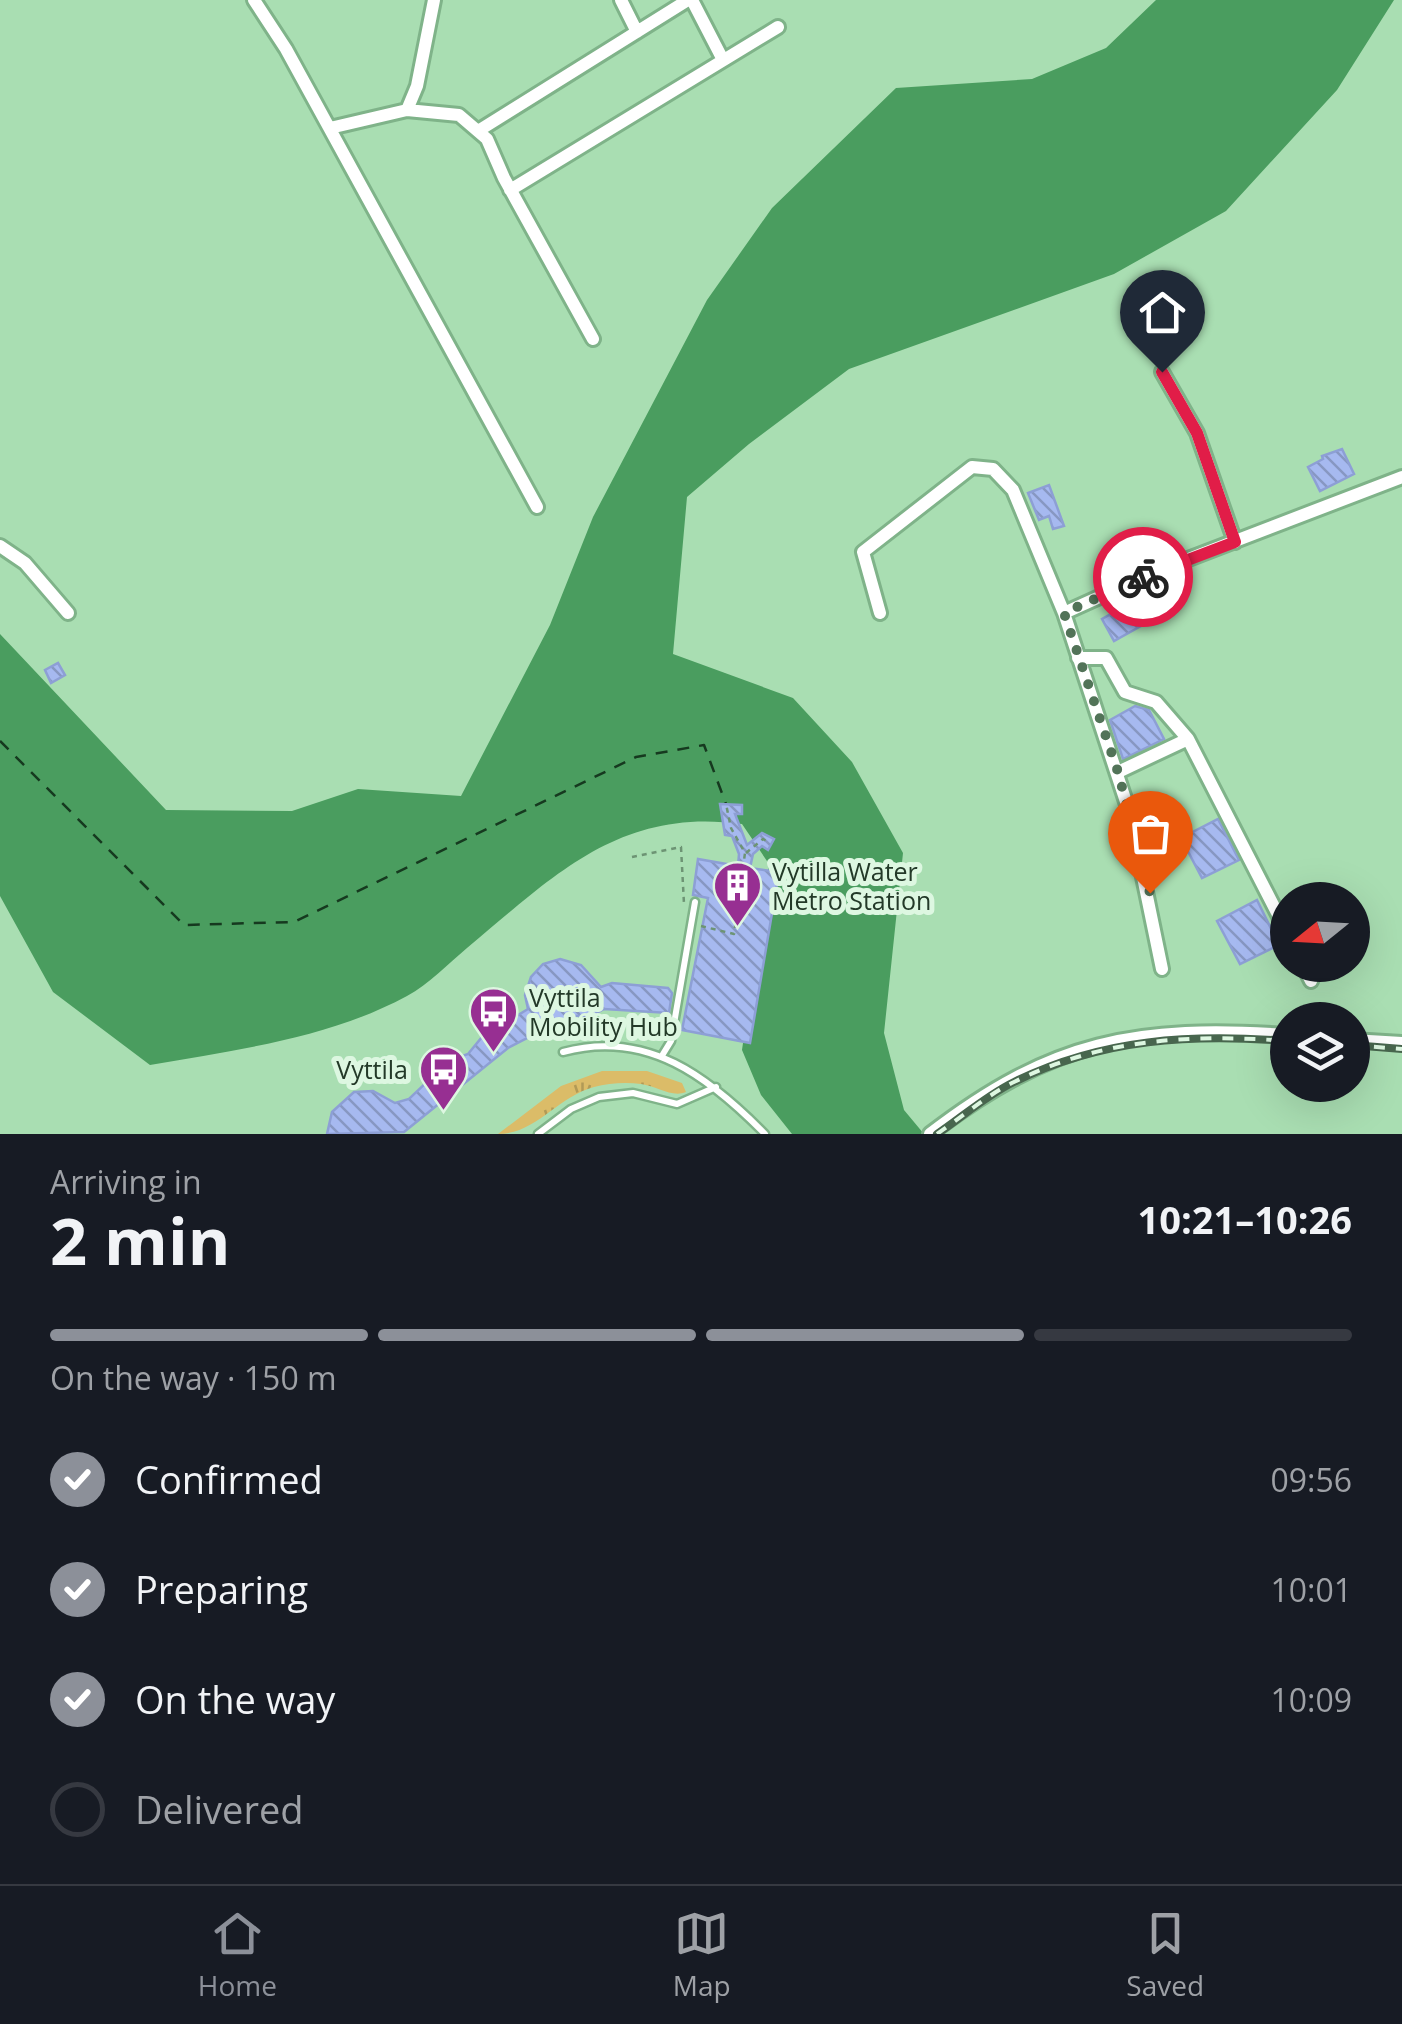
<!DOCTYPE html>
<meta charset="utf-8">
<style>
body{margin:0;font-family:"Open Sans",sans-serif;background:#242831;color:#f1f3f6;height:100vh;display:flex;flex-direction:column;font-size:38px;white-space:nowrap}
*{box-sizing:border-box;margin:0}
p{font-size:32px;color:#9ea1a6}
.icon{flex:none;width:55px;height:55px;fill:none;stroke:currentColor;stroke-width:2;stroke-linecap:round;stroke-linejoin:round}
.map{position:relative;height:1134px;overflow:hidden}
.panel{display:flex;flex-direction:column;background:#171b24;flex:1}
.panel>*{flex:none}
.needle{width:65px;rotate:252deg}
.tools{position:absolute;left:1270px;top:882px;display:grid;gap:20px}
.tools a{display:grid;place-items:center;width:100px;height:100px;border-radius:50%;background:#171b24;box-shadow:0 10px 40px #0002;font-size:50px}
.pin{position:absolute;display:grid;place-items:center;width:85px;height:85px;color:#fff;margin:-102px -42px;border-radius:50% 50% 50% 0;rotate:-45deg;box-shadow:0 0 10px #0007}
.pin .icon{rotate:45deg}
.courier{position:absolute;display:grid;place-items:center;width:100px;height:100px;margin:-50px;border:8px solid #e11d48;border-radius:50%;background:#fff;color:#222;box-shadow:0 2px 12px #0007}
.summary em{font-style:normal;font-weight:700}
.summary div{display:flex;flex-direction:column-reverse}
.summary{display:flex;align-items:center;justify-content:space-between;height:170px;padding:0 50px}
h1{font-size:65px;font-weight:700;line-height:75px}
.bar{display:grid;grid-template-columns:repeat(4,1fr);gap:15px 10px;align-content:center;height:120px;padding:0 50px}
.bar i{height:12px;border-radius:8px;background:#363941}
.bar .active{background:#8c9099}
.bar p{grid-column:span 4}
ol{padding:0 50px;list-style:none}
li{display:flex;align-items:center;gap:30px;height:110px}
li p{margin-inline-start:auto}
li .icon{padding:10px;border-radius:50%;background:#8c9099;color:#fff;stroke-width:4}
li:last-child{color:#9ea1a6}
li i{width:55px;height:55px;border:5px solid #363941;border-radius:50%}
.tabs{display:flex;justify-content:space-around;align-items:center;height:140px;border-top:2px solid #363941;background:#171b24;font-size:28px;color:#9ea1a6}
.tabs a{display:grid;justify-items:center;gap:5px}
.tabs .active{color:#8c9099}
.map>svg:first-child{display:block}
</style>
<div class="map">
<svg width="1402" height="1134" viewBox="0 0 1402 1134">
<defs>
<pattern id="grass-tufts" width="24" height="20" patternUnits="userSpaceOnUse" patternTransform="scale(2.5)"><rect width="24" height="20" fill="#dbbc68"/><path d="M3 7l-1-3M5 7V3M7 7l1-3M15 17l-1-3M17 17v-4M19 17l1-3" fill="none" stroke="#b19a56"/></pattern>
<pattern id="building-back-hatch" width="6" height="6" patternUnits="userSpaceOnUse" patternTransform="scale(2.5)"><rect width="6" height="6" fill="#a6b9f0"/><path d="M-1 5l2 2M0 0l6 6M5-1l2 2" fill="none" stroke="#8797c2"/></pattern>
</defs>
<rect width="100%" height="100%" fill="#a9deb2"/>
<path fill="url(#grass-tufts)" d="M 602,1071 L 647,1071 L 682,1083 L 686,1092 C 672,1098 657,1086 641,1084 C 626,1082 609,1083 594,1087 C 557,1097 536,1134 498,1134 L 561,1086 Z"/>
<path fill="#4a9d5f" d="M 1156,0 L 1394,0 L 1337,90 L 1226,211 L 1114,274 L 849,369 L 749,444 L 687,497 L 673,654 L 793,698 L 852,762 L 903,853 L 884,1033 L 904,1110 L 924,1134 L 792,1134 L 761,1095 L 742,1050 L 769,864 L 742,824 C 619,807 554,876 467,948 C 448,964 429,984 407,996 C 327,1039 239,1049 150,1065 L 53,992 L 0,896 L 0,634 L 166,810 L 292,811 L 358,789 L 461,796 L 550,625 L 593,517 L 707,300 L 772,208 L 896,88 L 1032,79 L 1106,48 Z"/>
<g fill="none" stroke-linecap="round" stroke-linejoin="round">
<path stroke="#16391f" stroke-width="2.5" stroke-dasharray="12 10" stroke-linecap="butt" d="M 0,741 L 184,925 L 294,922 L 636,757 L 704,745 L 726,804"/>
</g>
<path fill="url(#building-back-hatch)" stroke="#8d9fd5" stroke-width="2.5" d="M 1342,449 L 1354,474 L 1320,491 L 1308,467 L 1323,459 L 1322,456 Z
M 1049,485 L 1064,526 L 1053,529 L 1049,516 L 1039,520 L 1028,493 Z
M 1136,600 L 1148,622 L 1114,641 L 1102,619 Z
M 58,663 L 65,675 L 51,683 L 45,670 Z
M 1135,706 L 1149,710 L 1164,739 L 1123,759 L 1110,720 Z
M 720,804 L 742,805 L 742,814 L 735,814 L 747,845 L 762,833 L 774,839 L 768,850 L 762,846 L 753,854 L 750,868 L 779,872 L 750,1043 L 682,1030 L 708,898 L 693,895 L 698,859 L 738,866 L 739,854 L 732,836 L 725,835 Z
M 1218,819 L 1239,860 L 1202,878 L 1181,838 Z
M 1257,900 L 1279,945 L 1240,964 L 1217,921 Z
M 560,959 L 581,965 L 601,987 L 612,983 L 668,988 L 672,993 L 669,1013 L 604,1009 L 591,1016 L 570,1016 L 508,1048 L 404,1132 L 327,1134 L 332,1112 L 354,1092 L 373,1091 L 395,1103 L 409,1099 L 449,1061 L 468,1054 L 482,1037 L 528,1009 L 525,995 L 531,977 L 543,964 Z"/>
<g fill="none" stroke-linecap="round" stroke-linejoin="round">
<defs>
<path id="lane" d="M 563,1052 C 647,1029 709,1077 765,1134
M 663,1054 L 671,1041 L 695,902
M 538,1134 L 571,1109 L 599,1097 L 633,1093 L 677,1104 L 716,1087"/>
<path id="street" d="M 254,0 L 286,49 L 537,507
M 621,0 L 637,32
M 692,0 L 722,58
M 407,110 L 417,86 L 434,0
M 330,128 L 407,110 L 459,115 L 487,139 L 504,178 L 593,339
M 478,131 L 688,0
M 510,190 L 778,27
M 1162,372 L 1197,433 L 1235,542
M 0,546 L 25,563 L 68,613
M 880,613 L 863,552 L 972,467 L 993,469 L 1013,490 L 1064,613
M 1078,658 L 1106,658 L 1125,692 L 1156,702 L 1188,739
M 1118,772 L 1188,739 L 1288,934
M 1303,965 L 1311,981
M 1162,969 L 1130,814 L 1064,613 L 1157,571 L 1402,477
M 1352,1040 L 1402,1043
M 930,1134 C 1052,1040 1137,1025 1288,1035"/>
</defs>
<use href="#lane" stroke="#7fb389" stroke-width="11"/>
<use href="#street" stroke="#7fb389" stroke-width="18"/>
<path stroke="#6d9474" stroke-width="2.5" stroke-dasharray="5 5" stroke-linecap="butt" d="M 746,853 L 763,839 L 768,842
M 632,857 L 681,847 L 684,904
M 701,926 L 734,934 L 745,853 L 731,828 L 726,804"/>
<use href="#lane" stroke="#fff" stroke-width="6"/>
<use href="#street" stroke="#fff" stroke-width="12"/>
<defs>
<path id="rail" d="M 1352,1045 L 1402,1049
M 937,1134 C 962,1117 987,1095 1014,1082 C 1103,1038 1191,1034 1288,1041"/>
</defs>
<use href="#rail" stroke="#48664e" stroke-width="8"/>
<use href="#rail" stroke="#ddf7e1" stroke-width="4" stroke-dasharray="11" stroke-linecap="butt"/>
</g>
<g fill="none" stroke-linecap="round" stroke-linejoin="round">
<path stroke="#527358" stroke-width="10" stroke-dasharray="0 18" d="M 1143,577 L 1064,613 L 1118,772 L 1150,893"/>
<path stroke="#e11d48" stroke-width="12" d="M 1143,577 L 1235,542 L 1197,433 L 1162,372"/>
</g>
<defs>
<symbol id="building-pin" viewBox="-11 -11 22 30"><path d="M0 17L-7.5 6A9.5 9.5 0 1 1 7.5 6Z" fill="#972f92" stroke="#ddf7e1"/><path d="M-4-6H4V6H1V3H-1V6H-4ZM-2.5-4.3h1.7v1.8h-1.7ZM.8-4.3h1.7v1.8H.8ZM-2.5-1h1.7V.8h-1.7ZM.8-1h1.7V.8H.8Z" fill="#fff"/></symbol>
<symbol id="bus-pin" viewBox="-11 -11 22 30"><path d="M0 17L-7.5 6A9.5 9.5 0 1 1 7.5 6Z" fill="#972f92" stroke="#ddf7e1"/><path d="M-5-6H5V4H4V6H2V4H-2V6H-4V4H-5ZM-3.5-4V0h7V-4ZM-3.5 1.2v1.5H-2V1.2ZM2 1.2v1.5H3.5V1.2Z" fill="#fff"/></symbol>
</defs>
<g fill-rule="evenodd">
<use href="#building-pin" x="710" y="858" width="55" height="75"/>
<use href="#bus-pin" x="466" y="984" width="55" height="75"/>
<use href="#bus-pin" x="416" y="1042" width="55" height="75"/>
</g>
<g text-anchor="middle" stroke-width="10" stroke-linejoin="round" paint-order="stroke">
<g font-size="25" fill="#233928" stroke="#ddf7e1" text-anchor="start">
<text x="772" y="881">Vytilla Water<tspan x="772" dy="29">Metro Station</tspan></text>
<text x="529" y="1007">Vyttila<tspan x="529" dy="29">Mobility Hub</tspan></text>
<text x="408" y="1079" text-anchor="end">Vyttila</text>
</g>
</g>
</svg>
<div class="tools">
<a><svg class="needle" viewBox="-14 -14 28 28"><path d="M0-13l5 13h-10z" fill="#e53935"/><path d="M0 13l5-13h-10z" fill="#9ea1a6"/></svg></a>
<a><svg class="icon" aria-label="layers" viewBox="0 0 24 24"><path d="M12 4l9 5-9 5-9-5zM3 14l9 5 9-5"/></svg></a>
</div>
<div class="pin" style="left:1150px;top:893px;background:#ea580c"><svg class="icon" aria-label="bag" viewBox="0 0 24 24"><path d="M5 8h14l-1 12H6zM9 8a3 3 0 0 1 6 0"/></svg></div>
<div class="pin" style="left:1162px;top:372px;background:#1f2937"><svg class="icon" aria-label="home" viewBox="0 0 24 24"><path d="M3 11l9-7 9 7M6 9v11h12V9"/></svg></div>
<div class="courier" style="left:1143px;top:577px"><svg class="icon" aria-label="bike" viewBox="0 0 24 24"><circle cx="6" cy="16" r="4"/><circle cx="18" cy="16" r="4"/><path d="M6 16l4-8h5l3 8M10 8l3 8H6M13 5h3"/></svg></div>
</div>
<section class="panel">
<div class="summary"><div><h1>2 min</h1><p>Arriving in</p></div><em>10:21–10:26</em></div>
<div class="bar"><i class="active"></i><i class="active"></i><i class="active"></i><i></i><p>On the way · 150 m</p></div>
<ol>
<li><svg class="icon" aria-label="check" viewBox="0 0 24 24"><path d="M5 12l5 5 9-10"/></svg>Confirmed<p>09:56</p></li>
<li><svg class="icon" aria-label="check" viewBox="0 0 24 24"><path d="M5 12l5 5 9-10"/></svg>Preparing<p>10:01</p></li>
<li><svg class="icon" aria-label="check" viewBox="0 0 24 24"><path d="M5 12l5 5 9-10"/></svg>On the way<p>10:09</p></li>
<li><i></i>Delivered</li>
</ol>
</section>
<nav class="tabs">
<a class="active"><svg class="icon" aria-label="home" viewBox="0 0 24 24"><path d="M3 11l9-7 9 7M6 9v11h12V9"/></svg>Home</a>
<a><svg class="icon" aria-label="map" viewBox="0 0 24 24"><path d="M3 6l6-2 6 2 6-2v14l-6 2-6-2-6 2zM9 4v14M15 6v14"/></svg>Map</a>
<a><svg class="icon" aria-label="saved" viewBox="0 0 24 24"><path d="M7 4h10v16l-5-4-5 4z"/></svg>Saved</a>
</nav>
